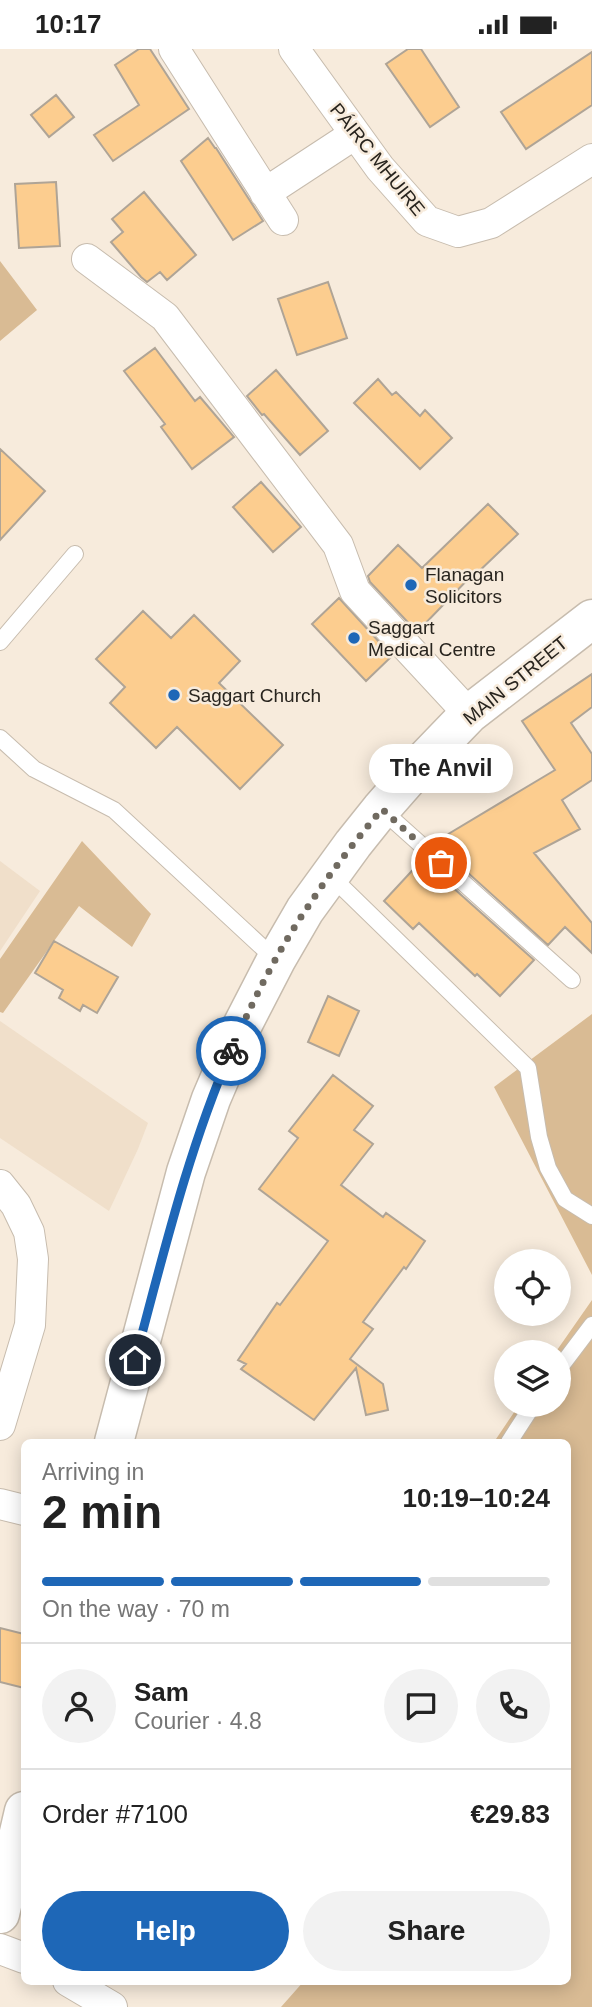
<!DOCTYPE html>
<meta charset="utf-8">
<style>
body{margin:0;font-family:Helvetica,sans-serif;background:#f2f2f2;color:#222;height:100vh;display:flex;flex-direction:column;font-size:26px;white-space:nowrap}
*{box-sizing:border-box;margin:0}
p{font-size:23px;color:#767676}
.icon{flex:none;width:38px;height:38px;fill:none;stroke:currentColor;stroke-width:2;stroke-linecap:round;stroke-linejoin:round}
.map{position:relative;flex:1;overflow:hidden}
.panel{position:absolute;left:21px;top:1390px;width:550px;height:546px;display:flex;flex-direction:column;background:#fff;border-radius:10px;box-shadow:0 4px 18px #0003}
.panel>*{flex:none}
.controls{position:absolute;left:494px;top:1200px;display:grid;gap:14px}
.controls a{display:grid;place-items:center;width:77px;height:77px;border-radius:50%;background:#fff;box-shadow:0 4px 18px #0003;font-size:35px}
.pin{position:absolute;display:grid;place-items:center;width:60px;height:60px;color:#fff;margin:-30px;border:4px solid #fff;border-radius:50%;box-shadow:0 2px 7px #0007}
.courier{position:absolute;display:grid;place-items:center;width:70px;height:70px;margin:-35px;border:5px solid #1e67b7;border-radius:50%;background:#fff;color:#222;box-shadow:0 2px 9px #0007}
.bubble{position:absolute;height:49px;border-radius:24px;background:#fff;box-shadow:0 4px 18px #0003;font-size:23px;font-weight:600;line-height:49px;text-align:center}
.overview em{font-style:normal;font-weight:600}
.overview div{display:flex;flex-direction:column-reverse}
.overview{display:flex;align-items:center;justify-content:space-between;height:119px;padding:0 21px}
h1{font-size:46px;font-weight:600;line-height:52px}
.bar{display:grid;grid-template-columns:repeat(4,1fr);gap:10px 7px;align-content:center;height:84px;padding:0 21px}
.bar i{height:9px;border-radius:5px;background:#e0e0e0}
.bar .selected{background:#1e67b7}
.bar p{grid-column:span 4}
.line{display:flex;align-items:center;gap:18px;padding:0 21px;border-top:2px solid #e0e0e0}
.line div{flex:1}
.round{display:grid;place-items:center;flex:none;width:74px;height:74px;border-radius:37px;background:#f2f2f2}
.cta{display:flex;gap:14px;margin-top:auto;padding:14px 21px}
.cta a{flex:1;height:80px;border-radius:42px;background:#1e67b7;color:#fff;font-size:28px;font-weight:600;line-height:80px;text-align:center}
.cta a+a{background:#f2f2f2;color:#222}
.status{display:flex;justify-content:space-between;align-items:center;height:49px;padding:0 35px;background:#fff;direction:ltr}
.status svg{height:19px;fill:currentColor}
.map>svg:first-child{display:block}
</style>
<div class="status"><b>10:17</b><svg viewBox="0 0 49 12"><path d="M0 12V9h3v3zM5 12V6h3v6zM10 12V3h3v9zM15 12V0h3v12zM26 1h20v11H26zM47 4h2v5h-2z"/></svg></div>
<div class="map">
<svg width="592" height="1958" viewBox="0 0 592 1958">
<rect width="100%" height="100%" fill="#f7ebdc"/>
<path fill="#f0dfca" d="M 0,812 L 40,842 L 0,902 Z
M 0,972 L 148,1074 L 138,1100 L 109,1162 L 0,1089 Z"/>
<path fill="#d9bb94" d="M 0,212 L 37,261 L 0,292 Z
M 82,792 L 151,865 L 132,898 L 79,857 L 3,964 L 0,963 L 0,910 Z
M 592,965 L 592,1226 L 494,1038 Z
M 592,1251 L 592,1958 L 281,1958 L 304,1932 L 567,1932 L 567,1393 L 494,1393 L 519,1356 L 558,1356 L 558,1304 L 555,1304 Z"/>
<path fill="#fccd8f" stroke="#afa496" stroke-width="2" d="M 139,0 L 150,0 L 189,60 L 113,112 L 94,86 L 139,56 L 115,16 Z
M 408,0 L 421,0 L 459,58 L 430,78 L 386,15 Z
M 592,3 L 592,56 L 526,100 L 501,63 Z
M 56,46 L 74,68 L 49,88 L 31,66 Z
M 208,89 L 215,99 L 216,99 L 263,172 L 233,191 L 181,112 Z
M 56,133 L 60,197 L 19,199 L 15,135 Z
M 144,143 L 196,206 L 167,231 L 160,223 L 147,233 L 141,228 L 111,193 L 123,183 L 112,170 Z
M 328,233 L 347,289 L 297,306 L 278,250 Z
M 155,299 L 195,352 L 200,348 L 234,388 L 192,420 L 161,378 L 165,375 L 124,322 Z
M 276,321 L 328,382 L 300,406 L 264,365 L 262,366 L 247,347 Z
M 378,330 L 392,346 L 396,343 L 420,367 L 425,361 L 452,389 L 420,420 L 354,354 Z
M 0,400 L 45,442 L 0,491 Z
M 261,433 L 301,478 L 273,503 L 233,458 Z
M 488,455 L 518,485 L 475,526 L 474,524 L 417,583 L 370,533 L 368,527 L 398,496 L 422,519 Z
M 339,549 L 392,607 L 366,632 L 312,575 Z
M 143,562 L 171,589 L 194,566 L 240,612 L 219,634 L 283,696 L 240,740 L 177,678 L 156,699 L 110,654 L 125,638 L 96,610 Z
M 592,625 L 592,658 L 571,674 L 592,705 L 592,731 L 562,751 L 580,780 L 534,804 L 592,874 L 592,904 L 565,878 L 548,896 L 436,795 L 445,787 L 555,721 L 522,672 Z
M 422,811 L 534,911 L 500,947 L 477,925 L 475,927 L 419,874 L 413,880 L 384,852 Z
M 54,892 L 118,928 L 97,964 L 83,956 L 80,962 L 59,949 L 63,941 L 35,924 Z
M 328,947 L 359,962 L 339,1007 L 308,993 Z
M 333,1026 L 373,1057 L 354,1081 L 373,1095 L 341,1136 L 383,1168 L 386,1164 L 425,1192 L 406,1220 L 404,1218 L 363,1273 L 373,1280 L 350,1310 L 383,1335 L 388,1361 L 366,1366 L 356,1319 L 314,1371 L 241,1320 L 246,1315 L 238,1311 L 277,1254 L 280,1256 L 328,1192 L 259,1140 L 298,1089 L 289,1082 Z
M 0,1579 L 24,1585 L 24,1639 L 0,1633 Z"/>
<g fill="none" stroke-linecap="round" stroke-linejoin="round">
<defs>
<path id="service" d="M 0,593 L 75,505
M 0,689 L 34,720 L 114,761 L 276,911
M 381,760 L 572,931
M 329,828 L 340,836 L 528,1019 L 539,1088 L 548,1119 L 565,1150 L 592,1167
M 558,1321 L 592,1276
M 509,1393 L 533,1356"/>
<path id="minor" d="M 174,0 L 283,171
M 294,0 L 380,119 L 427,172 L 458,183 L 491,174 L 592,110
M 265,144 L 355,85
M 87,210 L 165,268 L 338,496 L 355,542 L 469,665
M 0,1136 L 16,1156 L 29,1183 L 33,1210 L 30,1276 L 0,1376
M 0,1455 L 24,1461
M 0,1900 L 24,1909
M 68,1932 L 112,1958"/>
<path id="tertiary" d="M 114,1393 L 186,1123 L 211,1050 L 243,975 L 276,911 L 305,861 L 353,795 L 381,760 L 417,719 L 469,665 L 592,570
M 0,1865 L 24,1762"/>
</defs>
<use href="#service" stroke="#c7bcae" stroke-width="18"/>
<use href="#minor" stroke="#c7bcae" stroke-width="32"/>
<use href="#tertiary" stroke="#c7bcae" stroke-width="41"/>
<use href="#service" stroke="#fff" stroke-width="16"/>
<use href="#minor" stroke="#fff" stroke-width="30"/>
<use href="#tertiary" stroke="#fff" stroke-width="38"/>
</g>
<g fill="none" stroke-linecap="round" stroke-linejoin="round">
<path stroke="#706a60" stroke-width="7" stroke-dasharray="0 12.6" d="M 231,1002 C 252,953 277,903 307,859 C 330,824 355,792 382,760 L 441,814"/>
<path stroke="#1e67b7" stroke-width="9" d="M 135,1311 C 163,1207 188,1101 231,1002"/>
</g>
<g fill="#1e67b7" stroke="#f7ebdc" stroke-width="2.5">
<circle cx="411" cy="536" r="7"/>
<circle cx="354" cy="589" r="7"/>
<circle cx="174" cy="646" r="7"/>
</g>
<g text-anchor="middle" stroke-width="5" stroke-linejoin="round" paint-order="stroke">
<g font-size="19" fill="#28241e" stroke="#f7ebdc">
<text transform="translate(378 110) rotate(51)" y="7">PÁIRC MHUIRE</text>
<text transform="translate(515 631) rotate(-39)" y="7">MAIN STREET</text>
</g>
<g font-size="19" fill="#28241e" stroke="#f7ebdc" text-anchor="start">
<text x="425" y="532">Flanagan<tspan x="425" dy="22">Solicitors</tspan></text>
<text x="368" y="585">Saggart<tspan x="368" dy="22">Medical Centre</tspan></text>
<text x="188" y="653">Saggart Church</text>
</g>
</g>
</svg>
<div class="controls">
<a><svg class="icon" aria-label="locate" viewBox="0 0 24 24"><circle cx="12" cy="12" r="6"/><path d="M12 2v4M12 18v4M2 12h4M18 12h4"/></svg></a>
<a><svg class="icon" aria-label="layers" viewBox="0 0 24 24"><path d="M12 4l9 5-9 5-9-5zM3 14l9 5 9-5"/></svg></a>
</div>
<div class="pin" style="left:441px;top:814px;background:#ea580c"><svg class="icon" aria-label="bag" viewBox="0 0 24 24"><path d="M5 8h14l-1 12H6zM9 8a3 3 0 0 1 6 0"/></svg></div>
<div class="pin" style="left:135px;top:1311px;background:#1f2937"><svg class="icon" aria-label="home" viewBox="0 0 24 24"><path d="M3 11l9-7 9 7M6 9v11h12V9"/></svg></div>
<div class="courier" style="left:231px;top:1002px"><svg class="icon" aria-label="bike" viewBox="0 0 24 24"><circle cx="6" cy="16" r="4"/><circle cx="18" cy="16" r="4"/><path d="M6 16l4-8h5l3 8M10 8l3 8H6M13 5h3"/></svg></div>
<div class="bubble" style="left:369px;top:695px;width:144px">The Anvil</div>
<section class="panel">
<div class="overview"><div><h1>2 min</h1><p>Arriving in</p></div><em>10:19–10:24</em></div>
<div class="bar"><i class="selected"></i><i class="selected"></i><i class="selected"></i><i></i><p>On the way · 70 m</p></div>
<div class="line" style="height:126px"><a class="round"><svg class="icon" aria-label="person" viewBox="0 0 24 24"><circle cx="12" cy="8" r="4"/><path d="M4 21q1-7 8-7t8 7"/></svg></a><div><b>Sam</b><p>Courier · 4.8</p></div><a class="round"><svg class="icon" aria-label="chat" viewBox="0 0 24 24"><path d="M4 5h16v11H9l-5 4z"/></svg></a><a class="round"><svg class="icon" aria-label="phone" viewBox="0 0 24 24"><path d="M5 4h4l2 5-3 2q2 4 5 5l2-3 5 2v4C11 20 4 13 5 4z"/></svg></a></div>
<div class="line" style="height:91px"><div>Order #7100</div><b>€29.83</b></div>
<div class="cta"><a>Help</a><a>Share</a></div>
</section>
</div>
